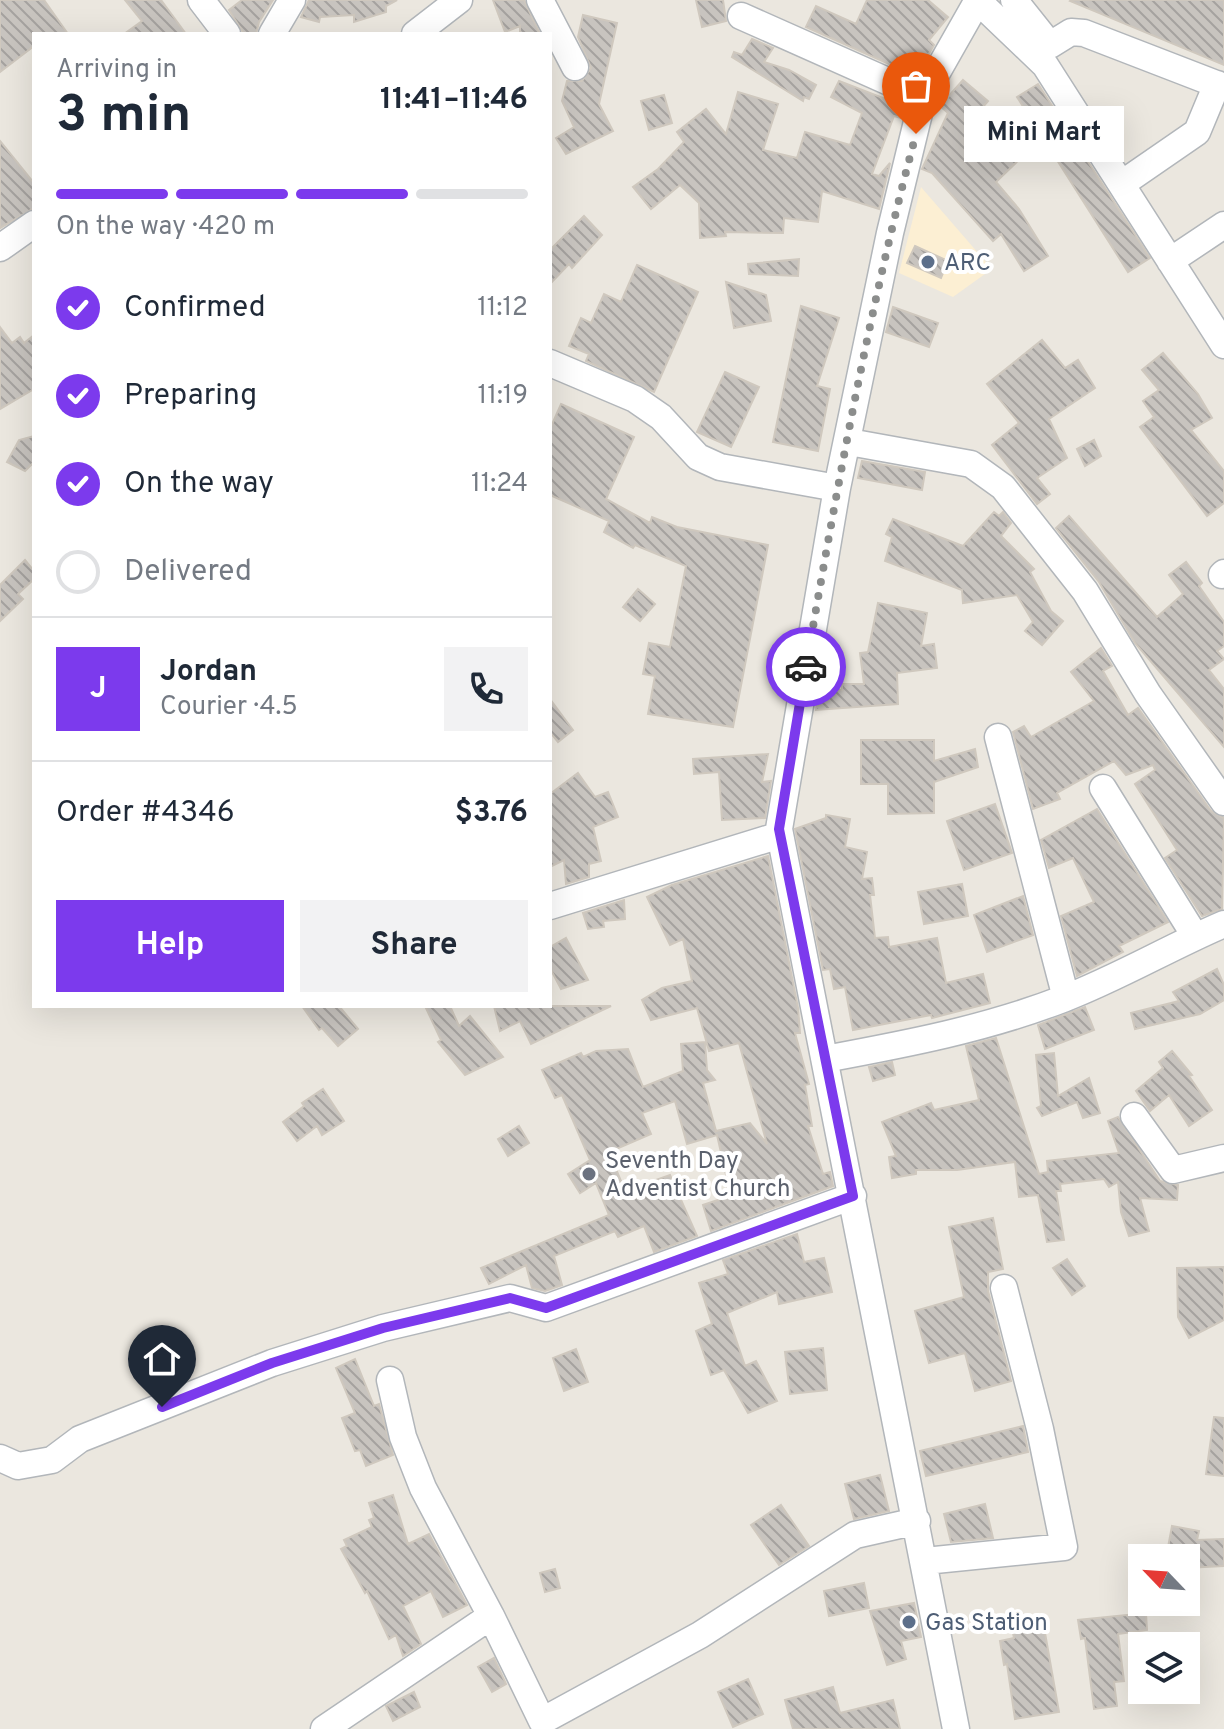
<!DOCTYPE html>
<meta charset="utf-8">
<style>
body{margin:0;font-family:Overpass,sans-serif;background:#f2f2f3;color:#1f2937;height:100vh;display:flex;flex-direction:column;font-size:30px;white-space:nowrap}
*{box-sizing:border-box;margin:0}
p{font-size:26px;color:#747a83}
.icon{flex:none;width:44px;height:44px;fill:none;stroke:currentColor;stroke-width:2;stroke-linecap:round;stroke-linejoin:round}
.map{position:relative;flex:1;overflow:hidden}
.panel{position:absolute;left:32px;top:32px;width:520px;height:976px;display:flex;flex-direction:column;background:#fff;border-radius:0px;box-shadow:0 8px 32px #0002}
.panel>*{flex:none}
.needle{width:52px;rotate:295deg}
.tools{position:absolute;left:1128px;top:1544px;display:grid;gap:16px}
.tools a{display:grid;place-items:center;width:72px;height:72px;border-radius:0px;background:#fff;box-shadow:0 8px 32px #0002;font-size:40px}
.pin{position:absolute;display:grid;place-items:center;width:68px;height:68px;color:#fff;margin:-82px -34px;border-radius:50% 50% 50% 0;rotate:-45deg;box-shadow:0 0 8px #0007}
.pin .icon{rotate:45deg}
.courier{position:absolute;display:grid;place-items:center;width:80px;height:80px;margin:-40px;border:6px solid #7c3aed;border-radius:50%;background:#fff;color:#222;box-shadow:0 2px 10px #0007}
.bubble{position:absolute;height:56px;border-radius:0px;background:#fff;box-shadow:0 8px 32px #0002;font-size:26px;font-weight:700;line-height:56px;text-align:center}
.overview em{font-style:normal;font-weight:700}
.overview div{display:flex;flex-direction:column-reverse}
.overview{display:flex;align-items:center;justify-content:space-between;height:136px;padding:0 24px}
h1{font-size:52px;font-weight:700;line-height:60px}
.bar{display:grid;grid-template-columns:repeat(4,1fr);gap:12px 8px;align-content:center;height:96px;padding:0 24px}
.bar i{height:10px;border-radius:6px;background:#e0e1e3}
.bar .current{background:#7c3aed}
.bar p{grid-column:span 4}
.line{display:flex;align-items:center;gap:20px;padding:0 24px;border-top:2px solid #e0e1e3}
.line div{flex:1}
.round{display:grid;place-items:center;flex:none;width:84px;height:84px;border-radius:0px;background:#f2f2f3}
ol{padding:0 24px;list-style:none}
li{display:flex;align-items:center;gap:24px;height:88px}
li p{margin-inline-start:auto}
li .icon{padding:8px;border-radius:50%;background:#7c3aed;color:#fff;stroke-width:4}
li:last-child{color:#747a83}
li i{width:44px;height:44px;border:4px solid #e0e1e3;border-radius:50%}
.button{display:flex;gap:16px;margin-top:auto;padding:16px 24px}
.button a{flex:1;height:92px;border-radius:0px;background:#7c3aed;color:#fff;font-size:32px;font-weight:700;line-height:92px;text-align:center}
.button a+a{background:#f2f2f3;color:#1f2937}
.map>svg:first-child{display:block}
</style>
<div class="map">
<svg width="1224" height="1729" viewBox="0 0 1224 1729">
<defs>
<pattern id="building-back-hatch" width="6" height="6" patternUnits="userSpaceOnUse" patternTransform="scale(2)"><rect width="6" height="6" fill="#c8c4bf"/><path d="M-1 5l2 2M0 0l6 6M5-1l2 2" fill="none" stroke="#a5a29f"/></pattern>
</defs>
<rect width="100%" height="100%" fill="#ebe7df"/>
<path fill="#fcefd3" d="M 921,187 L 992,269 L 953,297 L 899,273 Z"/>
<path fill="url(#building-back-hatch)" stroke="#cfc8be" stroke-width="2" d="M 0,0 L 44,0 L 68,34 L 34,34 L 34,46 L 0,72 Z
M 125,0 L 161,0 L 186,34 L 124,34 L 142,21 Z
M 242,0 L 273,0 L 259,22 L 256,34 L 244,34 L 229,10 Z
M 309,0 L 397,0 L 386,6 L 386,12 L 354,22 L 354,15 L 320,17 L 319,22 L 301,17 Z
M 493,0 L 524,0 L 540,34 L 520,34 L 520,26 L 505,32 Z
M 696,0 L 723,0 L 726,21 L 702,27 Z
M 867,0 L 928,0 L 948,17 L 929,40 L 934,45 L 916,76 L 806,27 L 816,6 L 856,24 Z
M 1224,0 L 1224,65 L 1070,1 L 1071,0 Z
M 583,15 L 617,23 L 599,104 L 613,131 L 566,154 L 556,138 L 574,127 L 562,101 L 567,81 L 582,81 L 591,68 L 578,37 Z
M 752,39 L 773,48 L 764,62 L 789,70 L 816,85 L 809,99 L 804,97 L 803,101 L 732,57 L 734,52 L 742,55 Z
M 963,80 L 988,101 L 982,108 L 1025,154 L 996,182 L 1019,209 L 1048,256 L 1024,271 L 1001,234 L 993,241 L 932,173 L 922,169 L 948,113 L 940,106 Z
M 839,81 L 904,106 L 901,118 L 894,116 L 872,174 L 879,176 L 890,163 L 879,209 L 822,191 L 818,222 L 784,218 L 783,233 L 725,232 L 726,236 L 700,238 L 699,203 L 680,185 L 651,209 L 633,187 L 658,169 L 684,142 L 677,132 L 706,109 L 726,134 L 738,92 L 778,104 L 763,150 L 797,158 L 805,132 L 850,145 L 862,113 L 831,97 Z
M 1038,84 L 1150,258 L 1128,272 L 1017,97 Z
M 664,95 L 672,123 L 649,130 L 641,101 Z
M 0,141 L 34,183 L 34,208 L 0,228 Z
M 584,216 L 602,235 L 572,268 L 569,264 L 550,284 L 550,250 Z
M 915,246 L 948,261 L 941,278 L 907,263 Z
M 799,259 L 798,276 L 749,274 L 748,264 Z
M 637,265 L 698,292 L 654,392 L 586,361 L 589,354 L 569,346 L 581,318 L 591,323 L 604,294 L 621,302 Z
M 726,282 L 766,295 L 771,321 L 734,328 Z
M 801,306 L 839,318 L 817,386 L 830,389 L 818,451 L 773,442 Z
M 893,307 L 938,323 L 929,347 L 886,332 Z
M 0,327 L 12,343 L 20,337 L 24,343 L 34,335 L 34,389 L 0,409 Z
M 1042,340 L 1065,368 L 1078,360 L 1095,388 L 1049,419 L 1067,458 L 1037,478 L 1050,494 L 1037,504 L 992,445 L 1019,423 L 987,384 Z
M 1163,353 L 1198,394 L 1212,418 L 1191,430 L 1224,471 L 1224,503 L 1207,516 L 1140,427 L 1154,417 L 1143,401 L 1159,390 L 1142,370 Z
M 725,372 L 759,387 L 731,447 L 697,432 Z
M 561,404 L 634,437 L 606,499 L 650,523 L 652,517 L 677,527 L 768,545 L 733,727 L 648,714 L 655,676 L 643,674 L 649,643 L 670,647 L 686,566 L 635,545 L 633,548 L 604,532 L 609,521 L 550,495 L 550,429 Z
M 34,436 L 34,462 L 25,471 L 7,462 L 19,440 Z
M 1094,440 L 1101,456 L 1085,466 L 1077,449 Z
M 862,461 L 925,472 L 922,490 L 858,478 Z
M 994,512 L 999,516 L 1003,512 L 1011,523 L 1001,536 L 1034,569 L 1030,572 L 1051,611 L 1063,621 L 1042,645 L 1025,631 L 1033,622 L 1017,595 L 963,603 L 962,590 L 885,561 L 892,537 L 886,534 L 893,519 L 963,546 Z
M 1069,516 L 1157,617 L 1183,594 L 1169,575 L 1186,562 L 1202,583 L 1199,586 L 1224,622 L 1224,646 L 1217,651 L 1224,659 L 1209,670 L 1224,689 L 1224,747 L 1135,643 L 1099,582 L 1056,528 Z
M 25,560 L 34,571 L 34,579 L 18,594 L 23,599 L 0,621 L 0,585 Z
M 638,589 L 655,604 L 640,621 L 623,607 Z
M 878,603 L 927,613 L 921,646 L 934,644 L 937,668 L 897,673 L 898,704 L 816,710 L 819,690 L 842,690 L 842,684 L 864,684 L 860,653 L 868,652 Z
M 1101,648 L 1112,666 L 1103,671 L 1128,715 L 1138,708 L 1211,811 L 1224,818 L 1222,909 L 1202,916 L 1165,858 L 1177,850 L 1135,784 L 1155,770 L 1153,765 L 1126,775 L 1114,761 L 1057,793 L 1060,799 L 1033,809 L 1013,732 L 1024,726 L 1031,737 L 1094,701 L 1071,672 Z
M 550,699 L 573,730 L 558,742 L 550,732 Z
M 861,740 L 934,740 L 934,761 L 975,749 L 978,767 L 934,782 L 934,813 L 888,814 L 888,784 L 861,784 Z
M 768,754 L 762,782 L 771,781 L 765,818 L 722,820 L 719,772 L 694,774 L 693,759 Z
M 578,773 L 595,797 L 608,792 L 618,817 L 593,827 L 601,861 L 589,864 L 589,877 L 566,884 L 564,860 L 550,867 L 550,794 Z
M 995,804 L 1012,853 L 964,870 L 947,821 Z
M 1097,809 L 1168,922 L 1119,946 L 1123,952 L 1077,976 L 1061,916 L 1094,902 L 1073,858 L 1049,868 L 1041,840 Z
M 826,815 L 850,819 L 845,847 L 867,852 L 862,879 L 872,878 L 874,895 L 870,895 L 875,938 L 888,937 L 889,947 L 937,938 L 946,983 L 983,974 L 990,1003 L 932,1018 L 931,1015 L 853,1030 L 845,987 L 834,989 L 830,969 L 823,970 L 795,829 L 826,818 Z
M 768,856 L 798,1008 L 800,1033 L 795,1033 L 809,1084 L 805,1085 L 812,1126 L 808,1126 L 823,1174 L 830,1172 L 833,1186 L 711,1231 L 703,1205 L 724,1198 L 723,1194 L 730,1192 L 717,1135 L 687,1144 L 675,1101 L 642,1113 L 651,1134 L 609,1152 L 625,1191 L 670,1175 L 697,1236 L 654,1252 L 644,1226 L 618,1237 L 615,1231 L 554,1256 L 562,1285 L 545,1291 L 532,1288 L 526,1265 L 489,1284 L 481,1268 L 609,1215 L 596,1183 L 580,1193 L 568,1174 L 590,1160 L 562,1095 L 555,1098 L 542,1070 L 581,1053 L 583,1057 L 596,1051 L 628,1049 L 643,1087 L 683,1071 L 681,1044 L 705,1042 L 707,1070 L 715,1080 L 703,1083 L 716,1131 L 750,1123 L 767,1144 L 739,1043 L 709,1051 L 697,1008 L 651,1020 L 642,1000 L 662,988 L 692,981 L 683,939 L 670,945 L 647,897 L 672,885 Z
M 962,884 L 968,916 L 924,924 L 918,892 Z
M 1023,896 L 1033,935 L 987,952 L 974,915 Z
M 624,900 L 625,919 L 603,921 L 604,927 L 588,929 L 583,913 Z
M 566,938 L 588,980 L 561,989 L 550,968 L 550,947 Z
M 1217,969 L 1224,985 L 1224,1000 L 1200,1014 L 1135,1029 L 1131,1013 L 1179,1001 L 1173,992 Z
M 302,1006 L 339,1006 L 358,1029 L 338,1046 L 322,1028 L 319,1030 Z
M 425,1006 L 450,1006 L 459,1026 L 470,1016 L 503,1057 L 465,1075 L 438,1042 L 441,1040 Z
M 494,1006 L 611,1006 L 531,1044 L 520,1021 L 500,1031 Z
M 1085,1007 L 1094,1030 L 1045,1049 L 1038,1025 Z
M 996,1038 L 1039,1174 L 1048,1172 L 1047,1161 L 1119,1153 L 1108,1121 L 1118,1117 L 1160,1181 L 1178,1185 L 1177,1200 L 1140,1198 L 1149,1231 L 1129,1236 L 1121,1212 L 1118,1182 L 1109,1187 L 1104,1179 L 1060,1184 L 1061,1191 L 1056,1191 L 1064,1240 L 1047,1242 L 1038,1195 L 1019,1197 L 1015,1162 L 957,1170 L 916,1170 L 916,1174 L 892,1178 L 889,1157 L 896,1156 L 882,1122 L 931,1103 L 934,1110 L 979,1100 L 966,1046 Z
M 1172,1051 L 1192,1075 L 1189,1076 L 1212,1110 L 1189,1126 L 1169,1095 L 1150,1111 L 1136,1091 L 1163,1068 L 1159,1062 Z
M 1054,1053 L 1058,1096 L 1089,1078 L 1100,1113 L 1083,1118 L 1077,1102 L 1042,1116 L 1037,1108 L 1041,1106 L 1036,1055 Z
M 892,1062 L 895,1075 L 873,1081 L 869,1067 Z
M 323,1089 L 344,1121 L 322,1135 L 317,1126 L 297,1141 L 283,1122 L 304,1106 L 302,1103 Z
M 519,1126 L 529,1143 L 508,1156 L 498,1139 Z
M 993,1218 L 1003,1269 L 988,1272 L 988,1291 L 1011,1381 L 975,1391 L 965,1353 L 929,1363 L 915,1311 L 964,1297 L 949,1227 Z
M 797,1234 L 804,1262 L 824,1258 L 832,1292 L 779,1304 L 777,1292 L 727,1313 L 745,1366 L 756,1361 L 777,1401 L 748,1413 L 724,1370 L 711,1375 L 696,1331 L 712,1324 L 699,1283 L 728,1274 L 723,1260 Z
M 1067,1259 L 1085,1286 L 1072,1295 L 1053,1268 Z
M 1224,1267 L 1224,1320 L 1189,1338 L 1178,1317 L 1177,1268 Z
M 823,1348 L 827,1390 L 790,1394 L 785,1352 Z
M 576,1349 L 588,1382 L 564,1391 L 553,1358 Z
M 355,1359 L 374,1406 L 379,1404 L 393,1455 L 366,1466 L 360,1450 L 355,1451 L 342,1418 L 355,1413 L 336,1368 Z
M 1214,1417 L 1224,1418 L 1224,1476 L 1206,1474 Z
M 1023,1426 L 1028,1452 L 926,1476 L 920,1451 Z
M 880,1475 L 889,1511 L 854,1519 L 845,1484 Z
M 393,1495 L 408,1544 L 429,1534 L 467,1605 L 443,1617 L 431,1591 L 403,1606 L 421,1644 L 403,1656 L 396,1635 L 389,1639 L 367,1591 L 365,1593 L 341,1549 L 347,1546 L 344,1540 L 372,1527 L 369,1520 L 374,1518 L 369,1503 Z
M 985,1504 L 993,1538 L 951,1542 L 944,1514 Z
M 781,1505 L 809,1546 L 779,1565 L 751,1525 Z
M 1172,1526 L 1199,1531 L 1197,1540 L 1224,1539 L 1224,1566 L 1186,1568 L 1186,1558 L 1166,1558 Z
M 555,1569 L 560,1588 L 545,1592 L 540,1573 Z
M 864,1583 L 869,1608 L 829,1616 L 824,1591 Z
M 914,1603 L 921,1637 L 901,1641 L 906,1659 L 887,1665 L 870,1611 Z
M 1146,1613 L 1147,1630 L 1118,1634 L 1124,1681 L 1114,1682 L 1117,1706 L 1094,1709 L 1085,1638 L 1081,1639 L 1078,1620 Z
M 1042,1616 L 1059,1712 L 1015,1719 L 1007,1664 L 1004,1665 L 1000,1641 L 1014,1638 L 1011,1622 Z
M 494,1658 L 506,1684 L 492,1692 L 478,1667 Z
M 748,1679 L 763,1714 L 733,1727 L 718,1692 Z
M 833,1687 L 840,1713 L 893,1700 L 900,1729 L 793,1729 L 785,1700 Z
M 414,1692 L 420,1707 L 393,1721 L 386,1706 Z"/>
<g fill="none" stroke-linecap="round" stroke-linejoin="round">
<defs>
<path id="minor" d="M 201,0 L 227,34
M 540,0 L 575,67
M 977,0 L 1045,65 L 1224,345
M 1014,0 L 1050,45 L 1071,32 L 1084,33 L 1224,87
M 741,16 L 923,97
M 272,34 L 292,0
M 415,34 L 459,0
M 1123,183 L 1197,132 L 1217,84
M 0,248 L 34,224
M 1170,261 L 1224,225
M 550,363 L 635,399 L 661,417 L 698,457 L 720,467 L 837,488
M 849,442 L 971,464 L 1003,487 L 1085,591 L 1148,694 L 1224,802
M 1222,575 L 1224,573
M 998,737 L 1066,998
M 1103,788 L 1195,936
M 550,906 L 780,835
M 825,1059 C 906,1044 985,1029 1063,999 C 1118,978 1170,947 1224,924
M 1134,1116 L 1173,1170 L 1224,1158
M 390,1380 L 403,1437 L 423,1488 L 491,1616
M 0,1458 L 18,1466 L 52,1460 L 80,1439 L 272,1363 L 383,1328 L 510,1298 L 546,1308 L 853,1196
M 925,1561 L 1064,1547 L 1040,1429 L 1004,1288
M 324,1729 L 491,1616 L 542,1721 L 700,1635 L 855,1535 L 917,1521
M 956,1729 L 779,829 L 837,488 L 890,233 L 923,97 L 978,0"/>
</defs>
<use href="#minor" stroke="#b2b6ba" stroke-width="29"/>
<use href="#minor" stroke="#fff" stroke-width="26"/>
</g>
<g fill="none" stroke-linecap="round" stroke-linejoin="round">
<path stroke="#8b8d8c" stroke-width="8" stroke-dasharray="0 14.4" d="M 806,667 C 837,488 869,309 916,134"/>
<path stroke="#7c3aed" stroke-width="10" d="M 162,1407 L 272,1363 L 383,1328 L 510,1298 L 546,1308 L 853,1196 L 779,829 L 806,667"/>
</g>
<g fill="#5c6f8a" stroke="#fff" stroke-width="3">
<circle cx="928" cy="262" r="8"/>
<circle cx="909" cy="1622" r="8"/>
</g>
<circle fill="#6b7280" stroke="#fff" stroke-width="3" cx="589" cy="1174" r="8"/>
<g text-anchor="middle" stroke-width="8" stroke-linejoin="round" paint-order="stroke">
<g font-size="24" fill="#4e5e75" stroke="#fff" text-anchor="start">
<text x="944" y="270">ARC</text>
<text x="925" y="1630">Gas Station</text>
</g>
<g font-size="24" fill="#5b616d" stroke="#fff" text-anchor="start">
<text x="605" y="1168">Seventh Day<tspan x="605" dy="28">Adventist Church</tspan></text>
</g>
</g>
</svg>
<div class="tools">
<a><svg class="needle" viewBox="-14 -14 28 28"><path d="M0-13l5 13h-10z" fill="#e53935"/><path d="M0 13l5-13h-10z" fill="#747a83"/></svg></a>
<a><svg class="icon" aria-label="layers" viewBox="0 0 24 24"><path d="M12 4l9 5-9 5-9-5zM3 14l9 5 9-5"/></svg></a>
</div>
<div class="pin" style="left:916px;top:134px;background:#ea580c"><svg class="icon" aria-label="bag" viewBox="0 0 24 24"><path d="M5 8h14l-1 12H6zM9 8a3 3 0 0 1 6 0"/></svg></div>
<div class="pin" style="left:162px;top:1407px;background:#1f2937"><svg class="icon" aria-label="home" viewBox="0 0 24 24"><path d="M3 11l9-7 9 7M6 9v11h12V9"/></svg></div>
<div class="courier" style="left:806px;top:667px"><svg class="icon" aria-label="car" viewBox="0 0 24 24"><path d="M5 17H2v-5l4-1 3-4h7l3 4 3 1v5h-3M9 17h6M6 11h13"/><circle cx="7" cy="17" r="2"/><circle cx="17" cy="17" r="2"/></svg></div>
<div class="bubble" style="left:964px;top:106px;width:160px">Mini Mart</div>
<section class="panel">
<div class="overview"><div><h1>3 min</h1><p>Arriving in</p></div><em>11:41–11:46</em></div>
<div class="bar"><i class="current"></i><i class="current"></i><i class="current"></i><i></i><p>On the way · 420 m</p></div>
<ol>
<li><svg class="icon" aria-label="check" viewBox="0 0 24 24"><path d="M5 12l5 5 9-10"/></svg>Confirmed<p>11:12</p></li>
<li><svg class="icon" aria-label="check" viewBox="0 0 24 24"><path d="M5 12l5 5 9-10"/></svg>Preparing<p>11:19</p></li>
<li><svg class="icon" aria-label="check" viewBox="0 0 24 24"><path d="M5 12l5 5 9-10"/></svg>On the way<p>11:24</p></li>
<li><i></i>Delivered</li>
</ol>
<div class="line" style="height:144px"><b class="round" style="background:#7c3aed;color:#fff">J</b><div><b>Jordan</b><p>Courier · 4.5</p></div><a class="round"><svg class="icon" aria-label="phone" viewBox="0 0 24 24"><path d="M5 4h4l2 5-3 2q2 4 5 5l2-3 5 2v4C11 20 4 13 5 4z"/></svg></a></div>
<div class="line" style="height:104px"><div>Order #4346</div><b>$3.76</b></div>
<div class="button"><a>Help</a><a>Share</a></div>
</section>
</div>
